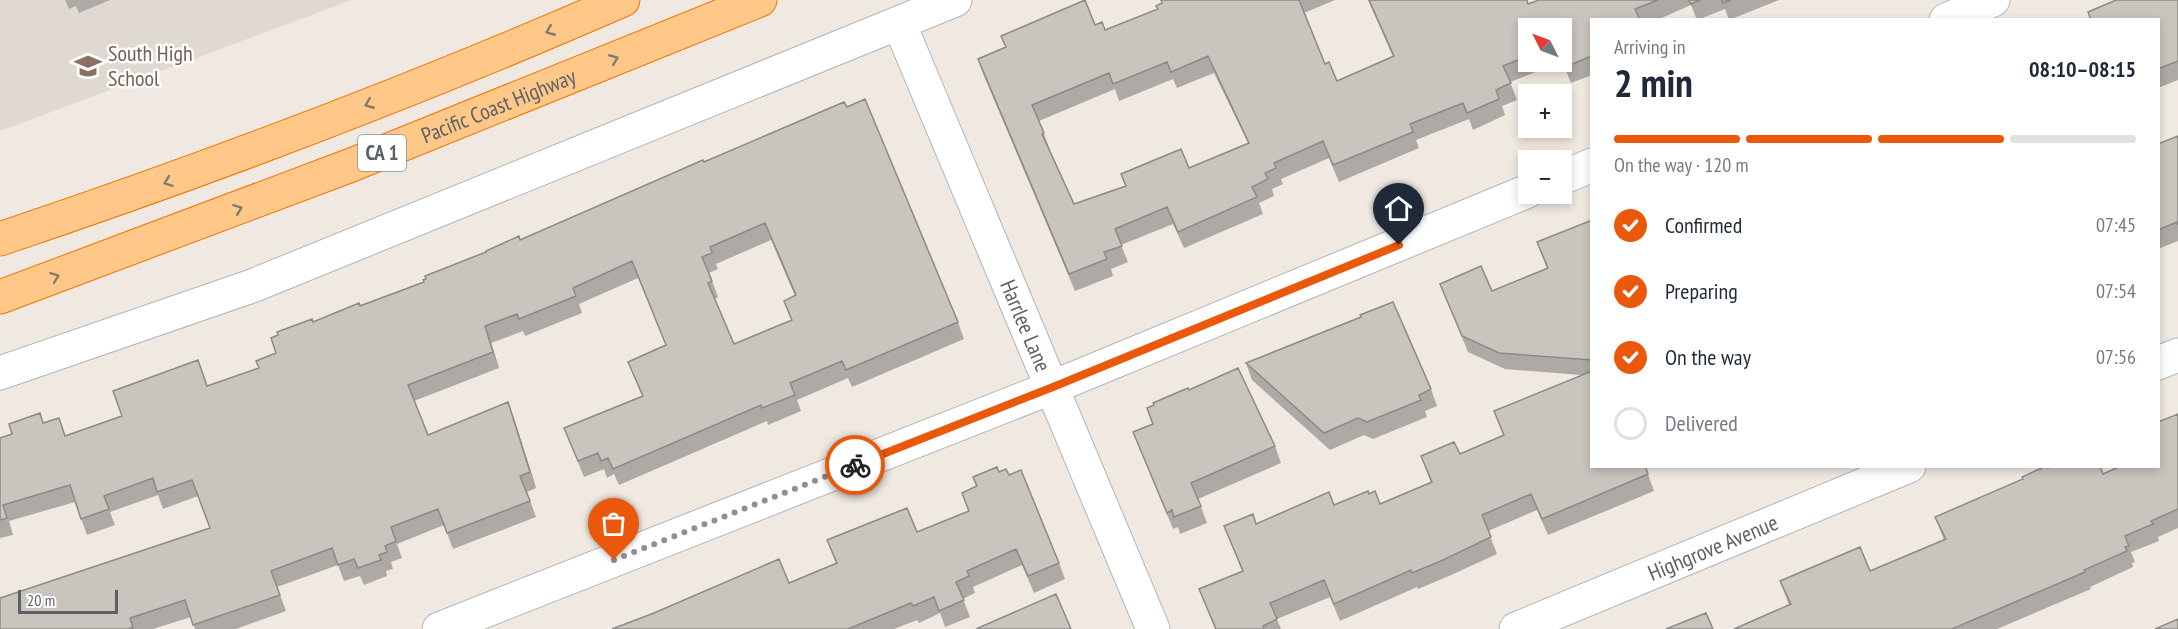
<!DOCTYPE html>
<meta charset="utf-8">
<style>
body{margin:0;font-family:"PT Sans Narrow",sans-serif;background:#f6f6f7;color:#1f2937;height:100vh;display:flex;flex-direction:column;font-size:22px;white-space:nowrap}
*{box-sizing:border-box;margin:0}
p{font-size:20px;color:#747a83}
.icon{flex:none;width:33px;height:33px;fill:none;stroke:currentColor;stroke-width:2;stroke-linecap:round;stroke-linejoin:round}
.map{position:relative;flex:1;overflow:hidden}
.drawer{position:absolute;left:1590px;top:18px;width:570px;height:450px;display:flex;flex-direction:column;background:#fff;border-radius:0px;box-shadow:0 3px 9px #0003}
.drawer>*{flex:none}
.needle{width:39px;rotate:312deg}
.buttons{position:absolute;left:1518px;top:18px;display:grid;gap:12px}
.buttons a{display:grid;place-items:center;width:54px;height:54px;border-radius:0px;background:#fff;box-shadow:0 3px 9px #0003;font-size:30px}
.scale{position:absolute;left:18px;bottom:15px;width:100px;box-sizing:border-box;padding-left:6px;border:3px solid #5b6165;border-top:0;font-size:16px;line-height:21px;white-space:nowrap;color:#5b6165;-webkit-text-stroke:4px #fff;paint-order:stroke}
.pin{position:absolute;display:grid;place-items:center;width:51px;height:51px;color:#fff;margin:-62px -26px;border-radius:50% 50% 50% 0;rotate:-45deg;box-shadow:0 0 6px #0007}
.pin .icon{rotate:45deg}
.courier{position:absolute;display:grid;place-items:center;width:60px;height:60px;margin:-30px;border:4px solid #ea580c;border-radius:50%;background:#fff;color:#222;box-shadow:0 2px 8px #0007}
.head em{font-style:normal;font-weight:600}
.head div{display:flex;flex-direction:column-reverse}
.head{display:flex;align-items:center;justify-content:space-between;height:102px;padding:0 24px}
h1{font-size:39px;font-weight:600;line-height:45px}
.bar{display:grid;grid-template-columns:repeat(4,1fr);gap:9px 6px;align-content:center;height:72px;padding:0 24px}
.bar i{height:8px;border-radius:4px;background:#e0e1e3}
.bar .current{background:#ea580c}
.bar p{grid-column:span 4}
ol{padding:0 24px;list-style:none}
li{display:flex;align-items:center;gap:18px;height:66px}
li p{margin-inline-start:auto}
li .icon{padding:6px;border-radius:50%;background:#ea580c;color:#fff;stroke-width:4}
li:last-child{color:#747a83}
li i{width:33px;height:33px;border:3px solid #e0e1e3;border-radius:50%}
.map>svg:first-child{display:block}
</style>
<div class="map">
<svg width="2178" height="629" viewBox="0 0 2178 629">
<rect width="100%" height="100%" fill="#efe9e2"/>
<path fill="#dfd9d1" d="M 0,0 L 352,0 L 0,131 Z"/>
<g fill="none" stroke-linecap="round" stroke-linejoin="round">
<defs>
<g id="minor">
<path d="M 1946,20 L 1993,0"/>
<path id="s1" d="M 899,23 L 1153,629"/>
<path d="M 1562,178 L 1592,165"/>
<path d="M 2158,363 L 2178,355"/>
<path d="M 0,373 L 252,286 L 955,0"/>
<path d="M 439,629 L 1053,387 L 1528,191"/>
<path id="s2" d="M 1516,629 L 1909,466"/>
</g>
<g id="highway">
<path d="M 0,239 C 211,168 419,89 623,0"/>
<path id="s3" d="M 0,297 L 354,164 L 760,0"/>
</g>
</defs>
<use href="#minor" stroke="#b0b5b9" stroke-width="35"/>
<use href="#highway" stroke="#f17200" stroke-width="35"/>
<use href="#minor" stroke="#fff" stroke-width="33"/>
<use href="#highway" stroke="#ffc889" stroke-width="33"/>
</g>
<path fill="#aea9a4" fill-rule="evenodd" d="M 65,0 L 110,0 L 79,13 L 76,6 L 69,9 Z
M 1161,0 L 1335,0 L 1304,13 L 1325,64 L 1337,81 L 1393,57 L 1368,0 L 1527,0 L 1528,4 L 1539,0 L 1779,0 L 1729,20 L 1725,9 L 1697,20 L 1691,5 L 1657,20 L 1592,20 L 1592,75 L 1571,83 L 1562,61 L 1562,28 L 1528,28 L 1528,62 L 1561,62 L 1510,82 L 1517,100 L 1502,106 L 1505,115 L 1473,130 L 1469,119 L 1416,140 L 1419,148 L 1339,182 L 1329,158 L 1281,179 L 1283,184 L 1272,189 L 1274,196 L 1259,203 L 1263,214 L 1184,248 L 1173,224 L 1121,245 L 1128,262 L 1111,269 L 1113,276 L 1075,291 L 984,76 L 978,59 L 1005,47 L 1001,36 L 1095,25 L 1105,30 L 1158,9 L 1162,3 ZM 1214,73 L 1248,143 L 1189,168 L 1121,174 L 1125,186 L 1074,204 L 1050,150 L 1039,121 L 1115,89 L 1119,101 L 1173,79 L 1177,88 Z
M 2178,0 L 2178,80 L 2158,88 L 2158,20 Z
M 2178,136 L 2178,241 L 2158,249 L 2158,144 Z
M 704,162 L 958,322 L 964,339 L 852,387 L 848,378 L 797,400 L 801,411 L 768,425 L 767,421 L 619,485 L 614,474 L 607,478 L 604,469 L 584,477 L 564,428 L 642,396 L 628,362 L 666,345 L 638,278 L 579,304 L 582,313 L 525,336 L 523,331 L 491,343 L 499,368 L 414,401 L 428,435 L 508,402 L 536,488 L 527,492 L 536,517 L 453,549 L 444,525 L 397,544 L 402,558 L 391,562 L 393,569 L 386,571 L 387,576 L 364,585 L 360,576 L 344,581 L 338,565 L 277,587 L 286,611 L 236,629 L 195,629 L 191,617 L 153,629 L 0,629 L 210,528 L 198,496 L 163,509 L 158,495 L 110,512 L 115,525 L 87,535 L 75,502 L 9,521 L 13,535 L 0,538 L 0,438 L 44,423 L 65,436 L 258,368 L 313,322 L 424,282 ZM 771,240 L 795,296 L 784,301 L 791,320 L 734,344 L 715,299 L 718,297 L 709,273 L 718,269 L 716,264 Z
M 1592,220 L 1592,466 L 1645,466 L 1654,491 L 1548,535 L 1537,510 L 1488,531 L 1497,554 L 1449,576 L 1418,589 L 1417,587 L 1340,621 L 1330,597 L 1277,619 L 1281,629 L 1215,629 L 1199,589 L 1242,571 L 1224,526 L 1256,524 L 1334,505 L 1369,494 L 1380,504 L 1431,483 L 1421,456 L 1460,454 L 1503,435 L 1494,411 L 1581,375 L 1505,369 L 1468,352 L 1440,284 L 1492,291 L 1547,269 L 1537,242 Z
M 1246,363 L 1431,389 L 1437,406 L 1425,411 L 1427,417 L 1373,439 L 1364,435 L 1330,450 L 1252,380 Z
M 1189,390 L 1275,446 L 1281,463 L 1198,499 L 1207,523 L 1180,534 L 1178,527 L 1173,529 L 1133,432 L 1152,424 L 1147,408 Z
M 2178,414 L 2178,528 L 2158,537 L 2159,541 L 2131,552 L 2135,562 L 2132,563 L 2133,567 L 2090,587 L 2091,589 L 1997,629 L 1734,629 L 1789,605 L 1780,581 L 1870,571 L 1944,540 L 1935,517 L 2048,468 L 2103,474 L 2158,466 Z
M 999,472 L 1059,563 L 1065,579 L 1034,593 L 1022,565 L 973,587 L 975,593 L 963,599 L 970,617 L 945,627 L 940,613 L 919,623 L 917,620 L 894,629 L 612,629 L 789,583 L 836,564 L 827,540 L 917,532 L 968,511 L 962,493 L 976,487 L 973,477 Z"/>
<path fill="#8d8986" d="M 485,326 L 491,343 L 499,368 L 493,352 Z
M 508,402 L 514,418 L 536,488 L 530,472 Z"/>
<path fill="#cac4bf" stroke="#8d8986" stroke-width="1.5" fill-rule="evenodd" d="M 1085,0 L 1095,25 L 1102,22 L 1105,30 L 1158,9 L 1156,6 L 1162,3 L 1161,0 L 1299,0 L 1325,64 L 1329,62 L 1337,81 L 1394,56 L 1369,0 L 1527,0 L 1528,4 L 1539,0 L 1658,0 L 1635,9 L 1640,20 L 1592,20 L 1592,56 L 1565,67 L 1562,58 L 1562,28 L 1528,28 L 1528,56 L 1503,66 L 1511,83 L 1496,90 L 1499,99 L 1467,113 L 1463,103 L 1410,124 L 1413,132 L 1333,165 L 1323,141 L 1274,163 L 1276,168 L 1265,173 L 1268,179 L 1252,187 L 1257,197 L 1178,232 L 1167,207 L 1115,229 L 1122,246 L 1104,252 L 1107,259 L 1069,274 L 978,59 L 1006,47 L 1001,36 ZM 1208,56 L 1249,143 L 1189,168 L 1181,149 L 1121,174 L 1126,186 L 1074,204 L 1042,134 L 1044,133 L 1032,105 L 1109,73 L 1113,84 L 1167,62 L 1171,72 Z
M 1689,0 L 1700,0 L 1691,4 Z
M 1722,0 L 1731,0 L 1723,3 Z
M 2116,0 L 2178,0 L 2178,61 L 2158,69 L 2158,20 L 2091,20 L 2088,12 Z
M 865,99 L 958,322 L 846,370 L 842,361 L 790,383 L 795,395 L 762,408 L 761,405 L 613,469 L 608,458 L 601,461 L 598,453 L 578,461 L 564,428 L 643,396 L 628,362 L 666,345 L 632,261 L 573,288 L 576,296 L 519,319 L 517,314 L 485,326 L 493,352 L 408,385 L 428,435 L 508,402 L 530,472 L 520,476 L 530,501 L 447,533 L 438,509 L 391,527 L 396,541 L 385,546 L 387,552 L 379,555 L 381,560 L 358,568 L 354,559 L 338,565 L 332,548 L 271,571 L 280,595 L 193,625 L 185,600 L 130,618 L 133,628 L 130,628 L 130,629 L 0,629 L 0,598 L 210,528 L 192,480 L 157,492 L 153,478 L 104,496 L 109,509 L 81,519 L 70,485 L 3,505 L 7,518 L 0,520 L 0,438 L 12,434 L 9,424 L 40,413 L 43,423 L 59,418 L 65,436 L 122,416 L 113,391 L 198,360 L 207,386 L 259,368 L 256,361 L 276,353 L 271,338 L 278,335 L 277,332 L 312,319 L 313,322 L 359,303 L 360,306 L 424,282 L 423,280 L 426,279 L 425,276 L 486,252 L 486,251 L 519,236 L 520,240 L 703,160 L 704,162 L 844,102 L 847,107 ZM 765,223 L 796,295 L 784,301 L 792,320 L 734,344 L 708,283 L 712,281 L 702,257 L 712,253 L 710,247 Z
M 2178,136 L 2178,225 L 2177,222 L 2158,230 L 2158,144 Z
M 1592,220 L 1592,360 L 1499,353 L 1462,336 L 1440,284 L 1481,266 L 1492,291 L 1548,268 L 1537,242 Z
M 1393,302 L 1431,389 L 1419,395 L 1421,400 L 1367,422 L 1358,418 L 1324,433 L 1246,363 L 1361,317 L 1360,315 Z
M 1238,368 L 1275,446 L 1191,483 L 1201,506 L 1174,517 L 1172,510 L 1167,513 L 1133,432 L 1153,424 L 1147,408 L 1154,405 L 1153,403 L 1188,388 L 1189,390 Z
M 1592,371 L 1592,466 L 1645,466 L 1648,474 L 1542,519 L 1531,494 L 1482,515 L 1491,537 L 1443,560 L 1412,573 L 1411,570 L 1334,604 L 1324,580 L 1270,603 L 1277,619 L 1263,626 L 1264,629 L 1216,629 L 1199,589 L 1243,571 L 1224,526 L 1253,514 L 1256,524 L 1329,492 L 1334,505 L 1368,491 L 1369,494 L 1375,491 L 1380,504 L 1432,482 L 1421,456 L 1454,442 L 1460,454 L 1504,435 L 1494,411 Z
M 2178,414 L 2178,509 L 2151,521 L 2153,524 L 2125,536 L 2129,546 L 2125,547 L 2127,551 L 2084,570 L 2085,572 L 1952,629 L 1734,629 L 1791,604 L 1780,581 L 1860,547 L 1870,571 L 1946,539 L 1935,517 L 2023,479 L 2022,477 L 2046,466 L 2047,466 L 2048,468 L 2052,466 L 2100,466 L 2103,474 L 2121,466 L 2158,466 L 2158,422 Z
M 997,467 L 999,472 L 1006,469 L 1009,475 L 1021,470 L 1059,563 L 1028,576 L 1016,549 L 967,571 L 969,576 L 956,582 L 964,600 L 939,611 L 934,597 L 913,606 L 911,603 L 848,629 L 612,629 L 654,613 L 779,559 L 789,583 L 837,563 L 827,540 L 907,508 L 917,532 L 969,511 L 962,493 L 977,486 L 973,477 Z
M 1056,594 L 1071,629 L 976,629 Z
M 1706,613 L 1713,629 L 1666,629 Z
M 2178,619 L 2178,629 L 2155,629 Z"/>
<defs><path id="oneway-chevron" d="M-2-3.5L2.5 0L-2 3.5" fill="none" stroke-width="1.6" stroke-linecap="round" stroke-linejoin="round" transform="scale(1.5)"/></defs>
<g stroke="#847b6e">
<use href="#oneway-chevron" transform="translate(550 31) rotate(158)"/>
<use href="#oneway-chevron" transform="translate(614 59) rotate(-22)"/>
<use href="#oneway-chevron" transform="translate(369 104) rotate(158)"/>
<use href="#oneway-chevron" transform="translate(168 182) rotate(159)"/>
<use href="#oneway-chevron" transform="translate(238 209) rotate(-21)"/>
<use href="#oneway-chevron" transform="translate(55 277) rotate(-20)"/>
</g>
<g fill="none" stroke-linecap="round" stroke-linejoin="round">
<path stroke="#8f9191" stroke-width="6" stroke-dasharray="0 10.8" d="M 614,560 L 855,465"/>
<path stroke="#ea580c" stroke-width="8" d="M 855,465 L 1053,387 L 1399,245"/>
</g>
<defs>
<symbol id="school-bare" viewBox="-9 -9 18 18"><path d="M0-5L7-2L0 1L-7-2ZM-4 1L0 2.5L4 1V4Q0 6-4 4Z" fill="#8d6e63" stroke="#fff" stroke-width="2.5" paint-order="stroke"/></symbol>
</defs>
<g fill-rule="evenodd">
<use href="#school-bare" x="69" y="47" width="38" height="38"/>
</g>
<g text-anchor="middle" stroke-width="5" stroke-linejoin="round" paint-order="stroke">
<rect fill="#fff" stroke="#8c9093" stroke-width="1.5" x="358" y="135" width="48" height="36" rx="4.5"/>
<g font-size="21" font-weight="bold" fill="#5b6165">
<text x="382" y="160">CA 1</text>
</g>
<g font-size="22" fill="#785e54" stroke="#fff" text-anchor="start">
<text x="108" y="61">South High<tspan x="108" dy="25">School</tspan></text>
</g>
<g font-size="22" fill="#5b6165" stroke="#fff">
<text dy="8" stroke="none"><textPath href="#s3" startOffset="534">Pacific Coast Highway</textPath></text>
<text dy="8" stroke="none"><textPath href="#s1" startOffset="328">Harrlee Lane</textPath></text>
<text dy="8" stroke="none"><textPath href="#s2" startOffset="213">Highgrove Avenue</textPath></text>
</g>
</g>
</svg>
<div class="buttons">
<a><svg class="needle" viewBox="-14 -14 28 28"><path d="M0-13l5 13h-10z" fill="#e53935"/><path d="M0 13l5-13h-10z" fill="#747a83"/></svg></a>
<a>+</a>
<a>−</a>
</div>
<div class="scale">20 m</div>
<div class="pin" style="left:614px;top:560px;background:#ea580c"><svg class="icon" aria-label="bag" viewBox="0 0 24 24"><path d="M5 8h14l-1 12H6zM9 8a3 3 0 0 1 6 0"/></svg></div>
<div class="pin" style="left:1399px;top:245px;background:#1f2937"><svg class="icon" aria-label="home" viewBox="0 0 24 24"><path d="M3 11l9-7 9 7M6 9v11h12V9"/></svg></div>
<div class="courier" style="left:855px;top:465px"><svg class="icon" aria-label="bike" viewBox="0 0 24 24"><circle cx="6" cy="16" r="4"/><circle cx="18" cy="16" r="4"/><path d="M6 16l4-8h5l3 8M10 8l3 8H6M13 5h3"/></svg></div>
<section class="drawer">
<div class="head"><div><h1>2 min</h1><p>Arriving in</p></div><em>08:10–08:15</em></div>
<div class="bar"><i class="current"></i><i class="current"></i><i class="current"></i><i></i><p>On the way · 120 m</p></div>
<ol>
<li><svg class="icon" aria-label="check" viewBox="0 0 24 24"><path d="M5 12l5 5 9-10"/></svg>Confirmed<p>07:45</p></li>
<li><svg class="icon" aria-label="check" viewBox="0 0 24 24"><path d="M5 12l5 5 9-10"/></svg>Preparing<p>07:54</p></li>
<li><svg class="icon" aria-label="check" viewBox="0 0 24 24"><path d="M5 12l5 5 9-10"/></svg>On the way<p>07:56</p></li>
<li><i></i>Delivered</li>
</ol>
</section>
</div>
